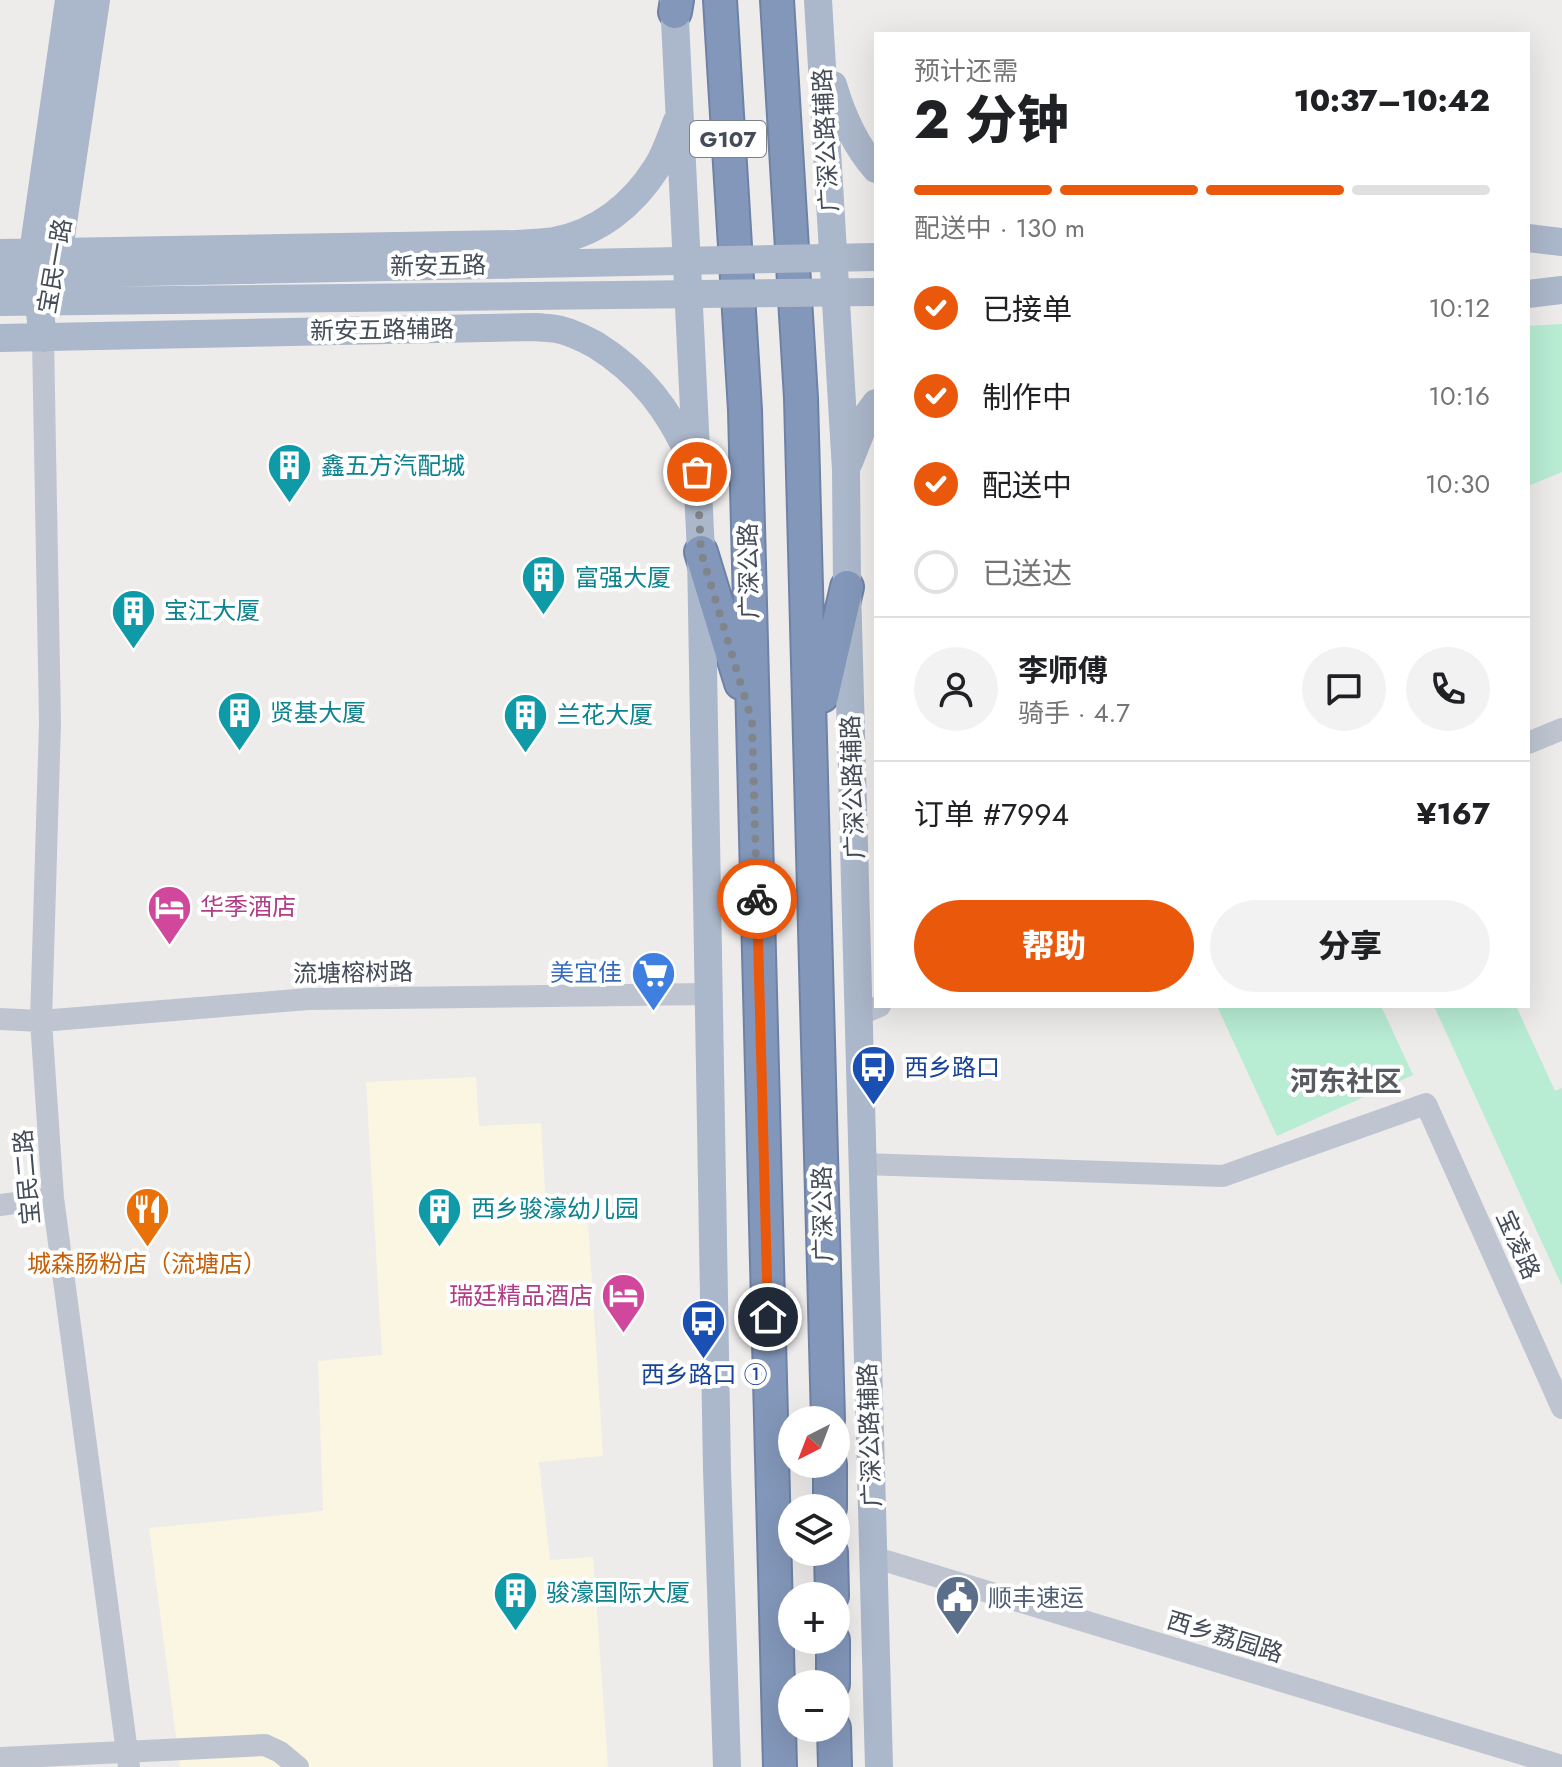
<!DOCTYPE html>
<html lang="zh">
<meta charset="utf-8">
<style>
body{margin:0;font-family:Jost,"Noto Sans SC",sans-serif;background:#f2f2f2;color:#202124;height:100vh;display:flex;flex-direction:column;font-size:30px;white-space:nowrap}
*{box-sizing:border-box;margin:0}
p{font-size:26px;color:#757577}
.icon{flex:none;width:44px;height:44px;fill:none;stroke:currentColor;stroke-width:2;stroke-linecap:round;stroke-linejoin:round}
.map{position:relative;flex:1;overflow:hidden}
.sheet{position:absolute;left:874px;top:32px;width:656px;height:976px;display:flex;flex-direction:column;background:#fff;border-radius:0px;box-shadow:0 8px 32px #0002}
.sheet>*{flex:none}
.needle{width:52px;rotate:222deg}
.buttons{position:absolute;left:778px;top:1406px;display:grid;gap:16px}
.buttons a{display:grid;place-items:center;width:72px;height:72px;border-radius:50%;background:#fff;box-shadow:0 8px 32px #0002;font-size:40px}
.pin{position:absolute;display:grid;place-items:center;width:68px;height:68px;color:#fff;margin:-34px;border:4px solid #fff;border-radius:50%;box-shadow:0 2px 8px #0007}
.courier{position:absolute;display:grid;place-items:center;width:80px;height:80px;margin:-40px;border:6px solid #ea580c;border-radius:50%;background:#fff;color:#222;box-shadow:0 2px 10px #0007}
.overview em{font-style:normal;font-weight:800}
.overview div{display:flex;flex-direction:column-reverse}
.overview{display:flex;align-items:center;justify-content:space-between;height:136px;padding:0 40px}
h1{font-size:52px;font-weight:800;line-height:60px}
.bar{display:grid;grid-template-columns:repeat(4,1fr);gap:12px 8px;align-content:center;height:96px;padding:0 40px}
.bar i{height:10px;border-radius:6px;background:#e0e0e0}
.bar .current{background:#ea580c}
.bar p{grid-column:span 4}
.line{display:flex;align-items:center;gap:20px;padding:0 40px;border-top:2px solid #e0e0e0}
.line div{flex:1}
.round{display:grid;place-items:center;flex:none;width:84px;height:84px;border-radius:42px;background:#f2f2f2}
ol{padding:0 40px;list-style:none}
li{display:flex;align-items:center;gap:24px;height:88px}
li p{margin-inline-start:auto}
li .icon{padding:8px;border-radius:50%;background:#ea580c;color:#fff;stroke-width:4}
li:last-child{color:#757577}
li i{width:44px;height:44px;border:4px solid #e0e0e0;border-radius:50%}
.button{display:flex;gap:16px;margin-top:auto;padding:16px 40px}
.button a{flex:1;height:92px;border-radius:48px;background:#ea580c;color:#fff;font-size:32px;font-weight:800;line-height:92px;text-align:center}
.button a+a{background:#f2f2f2;color:#202124}
.map>svg:first-child{display:block}
</style>
<div class="map">
<svg width="1562" height="1767" viewBox="0 0 1562 1767">
<rect width="100%" height="100%" fill="#eeebeb"/>
<path fill="#faf6e2" d="M 476,1077 L 479,1126 L 541,1123 L 546,1206 L 587,1205 L 603,1456 L 539,1462 L 550,1560 L 593,1557 L 608,1767 L 180,1767 L 149,1528 L 323,1511 L 318,1361 L 382,1355 L 366,1082 Z"/>
<path fill="#b8ecd3" d="M 1562,324 L 1562,472 L 1528,486 L 1528,326 Z
M 1217,1006 L 1381,1006 L 1413,1075 L 1277,1136 Z
M 1434,1006 L 1516,1006 L 1555,1091 L 1562,1088 L 1562,1286 Z"/>
<g fill="none" stroke-linecap="round" stroke-linejoin="round">
<defs>
<path id="highway" d="M 720,0 L 745,410 L 780,1767
M 777,0 L 801,398 L 828,1420
M 675,12 L 677,0
M 701,552 L 741,683
M 822,696 L 847,587
M 830,1464 L 830,1508
M 831,1552 L 832,1596
M 833,1640 L 833,1684
M 834,1728 L 835,1767"/>
</defs>
<use href="#highway" stroke="#6e82a5" stroke-width="36"/>
<path stroke="#bec5d1" stroke-width="22" d="M 43,338 L 50,723 L 41,1021 L 53,1198 L 129,1767
M 1528,743 L 1562,729
M 859,1015 L 880,1006
M 0,1019 L 41,1021 L 308,999 L 708,994
M 863,1164 L 1223,1176 L 1426,1104 L 1562,1408
M 0,1205 L 53,1198
M 873,1557 L 1562,1766
M 0,1758 L 265,1745 L 280,1752 L 298,1767"/>
<path stroke="#abb7ca" stroke-width="28" d="M 674,0 L 701,552 L 717,1470 L 727,1767
M 818,0 L 846,470 L 847,587 L 879,1767
M 833,85 C 842,116 855,145 876,169
M 1528,238 L 1562,242
M 0,253 L 516,244 C 528,243 541,243 554,241 C 598,233 633,205 657,167 C 666,153 671,136 677,121
M 56,270 L 96,0
M 1528,294 L 1562,290
M 0,338 L 536,327 C 544,328 554,328 561,330 C 573,333 585,339 596,345 C 642,374 669,410 691,459
M 43,338 L 33,253 L 69,0
M 849,462 L 868,414 L 876,403"/>
<use href="#highway" stroke="#8397ba" stroke-width="32"/>
<path stroke="#abb7ca" stroke-width="28" d="M 0,275 L 876,257
M 0,302 L 876,292"/>
</g>
<g fill="none" stroke-linecap="round" stroke-linejoin="round">
<path stroke="#80848b" stroke-width="8" stroke-dasharray="0 14.4" d="M 697,472 L 701,552 L 752,721 L 757,899"/>
<path stroke="#ea580c" stroke-width="10" d="M 757,899 L 768,1317"/>
</g>
<defs>
<symbol id="building-pin" viewBox="-11 -11 22 30"><path d="M0 17L-7.5 6A9.5 9.5 0 1 1 7.5 6Z" fill="#0f9aa8" stroke="#fff"/><path d="M-4-6H4V6H1V3H-1V6H-4ZM-2.5-4.3h1.7v1.8h-1.7ZM.8-4.3h1.7v1.8H.8ZM-2.5-1h1.7V.8h-1.7ZM.8-1h1.7V.8H.8Z" fill="#fff"/></symbol>
<symbol id="hotel-pin" viewBox="-11 -11 22 30"><path d="M0 17L-7.5 6A9.5 9.5 0 1 1 7.5 6Z" fill="#d1479c" stroke="#fff"/><path d="M-6-4.5h1.5V1H6V5H4.5V3h-9V5H-6ZM-4 0a1.8 1.8 0 1 1 3.6 0ZM.5 0V-2.5h3Q6-2.5 6 0Z" fill="#fff"/></symbol>
<symbol id="supermarket-pin" viewBox="-11 -11 22 30"><path d="M0 17L-7.5 6A9.5 9.5 0 1 1 7.5 6Z" fill="#3f7fe0" stroke="#fff"/><path d="M-6-5.5h2.5l.6 2H6L4.5 2H-2.5L-4.4-4H-6ZM-1.5 3.2a1.3 1.3 0 1 0 .1 0ZM3 3.2a1.3 1.3 0 1 0 .1 0Z" fill="#fff"/></symbol>
<symbol id="bus-pin" viewBox="-11 -11 22 30"><path d="M0 17L-7.5 6A9.5 9.5 0 1 1 7.5 6Z" fill="#1a4fb4" stroke="#fff"/><path d="M-5-6H5V4H4V6H2V4H-2V6H-4V4H-5ZM-3.5-4V0h7V-4ZM-3.5 1.2v1.5H-2V1.2ZM2 1.2v1.5H3.5V1.2Z" fill="#fff"/></symbol>
<symbol id="restaurant-pin" viewBox="-11 -11 22 30"><path d="M0 17L-7.5 6A9.5 9.5 0 1 1 7.5 6Z" fill="#e8710a" stroke="#fff"/><path d="M-5-6h1v4h1v-4h1v4h1v-4h1v5L-1.5 .5V6h-2V.5L-5-1ZM5-6V6H3V1.5H1.5Q1.5-4 5-6Z" fill="#fff"/></symbol>
<symbol id="civic-pin" viewBox="-11 -11 22 30"><path d="M0 17L-7.5 6A9.5 9.5 0 1 1 7.5 6Z" fill="#5c6f8a" stroke="#fff"/><path d="M-.6-6.5H3V-4.5H.6V-3L4-1V1h2V6H-6V1h2V-1L-.6-3ZM-1.2 2.5V6h2.4V2.5Z" fill="#fff"/></symbol>
</defs>
<g fill-rule="evenodd">
<use href="#building-pin" x="264" y="440" width="51" height="69"/>
<use href="#building-pin" x="518" y="552" width="51" height="69"/>
<use href="#building-pin" x="108" y="586" width="51" height="69"/>
<use href="#building-pin" x="214" y="688" width="51" height="69"/>
<use href="#building-pin" x="500" y="690" width="51" height="69"/>
<use href="#hotel-pin" x="144" y="882" width="51" height="69"/>
<use href="#supermarket-pin" x="628" y="948" width="51" height="69"/>
<use href="#bus-pin" x="848" y="1042" width="51" height="69"/>
<use href="#building-pin" x="414" y="1184" width="51" height="69"/>
<use href="#restaurant-pin" x="122" y="1184" width="51" height="69"/>
<use href="#hotel-pin" x="598" y="1270" width="51" height="69"/>
<use href="#bus-pin" x="678" y="1296" width="51" height="69"/>
<use href="#building-pin" x="490" y="1568" width="51" height="69"/>
<use href="#civic-pin" x="932" y="1572" width="51" height="69"/>
</g>
<g text-anchor="middle" stroke-width="8" stroke-linejoin="round" paint-order="stroke">
<rect fill="#fff" stroke="#7c828a" stroke-width="2" x="690" y="121" width="76" height="36" rx="6"/>
<g font-size="22" font-weight="bold" fill="#444c58">
<text x="728" y="147">G107</text>
</g>
<g font-size="24" fill="#444c58" stroke="#fff">
<text transform="translate(826 140) rotate(-93)" y="8">广深公路辅路</text>
<text transform="translate(55 266) rotate(-80)" y="8">宝民一路</text>
<text transform="translate(438 266) rotate(-1)" y="8">新安五路</text>
<text transform="translate(382 330) rotate(-1)" y="8">新安五路辅路</text>
<text transform="translate(749 571) rotate(-91)" y="8">广深公路</text>
<text transform="translate(853 787) rotate(-92)" y="8">广深公路辅路</text>
<text transform="translate(353 973) rotate(-1)" y="8">流塘榕树路</text>
<text transform="translate(27 1177) rotate(-95)" y="8">宝民二路</text>
<text transform="translate(823 1214) rotate(-91)" y="8">广深公路</text>
<text transform="translate(1518 1245) rotate(66)" y="8">宝凌路</text>
<text transform="translate(870 1435) rotate(-92)" y="8">广深公路辅路</text>
<text transform="translate(1225 1637) rotate(17)" y="8">西乡荔园路</text>
</g>
<g font-size="24" fill="#0d838f" stroke="#fff" text-anchor="start">
<text x="321" y="474">鑫五方汽配城</text>
<text x="575" y="586">富强大厦</text>
<text x="164" y="619">宝江大厦</text>
<text x="270" y="721">贤基大厦</text>
<text x="557" y="723">兰花大厦</text>
<text x="471" y="1217">西乡骏濠幼儿园</text>
<text x="546" y="1601">骏濠国际大厦</text>
</g>
<g font-size="24" fill="#b23c85" stroke="#fff" text-anchor="start">
<text x="200" y="915">华季酒店</text>
<text x="593" y="1304" text-anchor="end">瑞廷精品酒店</text>
</g>
<g font-size="24" fill="#366cbe" stroke="#fff" text-anchor="end">
<text x="622" y="981">美宜佳</text>
</g>
<g font-size="24" fill="#164399" stroke="#fff" text-anchor="start">
<text x="904" y="1076">西乡路口</text>
<text x="704" y="1383" text-anchor="middle">西乡路口 ①</text>
</g>
<g font-size="24" fill="#c56008" stroke="#fff">
<text x="147" y="1272">城森肠粉店（流塘店）</text>
</g>
<g font-size="24" fill="#4e5e75" stroke="#fff" text-anchor="start">
<text x="988" y="1606">顺丰速运</text>
</g>
<g font-size="28" font-weight="bold" fill="#585b60" stroke="#fff">
<text x="1346" y="1091">河东社区</text>
</g>
</g>
</svg>
<div class="buttons">
<a><svg class="needle" viewBox="-14 -14 28 28"><path d="M0-13l5 13h-10z" fill="#e53935"/><path d="M0 13l5-13h-10z" fill="#757577"/></svg></a>
<a><svg class="icon" aria-label="layers" viewBox="0 0 24 24"><path d="M12 4l9 5-9 5-9-5zM3 14l9 5 9-5"/></svg></a>
<a>+</a>
<a>−</a>
</div>
<div class="pin" style="left:697px;top:472px;background:#ea580c"><svg class="icon" aria-label="bag" viewBox="0 0 24 24"><path d="M5 8h14l-1 12H6zM9 8a3 3 0 0 1 6 0"/></svg></div>
<div class="pin" style="left:768px;top:1317px;background:#1f2937"><svg class="icon" aria-label="home" viewBox="0 0 24 24"><path d="M3 11l9-7 9 7M6 9v11h12V9"/></svg></div>
<div class="courier" style="left:757px;top:899px"><svg class="icon" aria-label="bike" viewBox="0 0 24 24"><circle cx="6" cy="16" r="4"/><circle cx="18" cy="16" r="4"/><path d="M6 16l4-8h5l3 8M10 8l3 8H6M13 5h3"/></svg></div>
<section class="sheet">
<div class="overview"><div><h1>2 分钟</h1><p>预计还需</p></div><em>10:37–10:42</em></div>
<div class="bar"><i class="current"></i><i class="current"></i><i class="current"></i><i></i><p>配送中 · 130 m</p></div>
<ol>
<li><svg class="icon" aria-label="check" viewBox="0 0 24 24"><path d="M5 12l5 5 9-10"/></svg>已接单<p>10:12</p></li>
<li><svg class="icon" aria-label="check" viewBox="0 0 24 24"><path d="M5 12l5 5 9-10"/></svg>制作中<p>10:16</p></li>
<li><svg class="icon" aria-label="check" viewBox="0 0 24 24"><path d="M5 12l5 5 9-10"/></svg>配送中<p>10:30</p></li>
<li><i></i>已送达</li>
</ol>
<div class="line" style="height:144px"><a class="round"><svg class="icon" aria-label="person" viewBox="0 0 24 24"><circle cx="12" cy="8" r="4"/><path d="M4 21q1-7 8-7t8 7"/></svg></a><div><b>李师傅</b><p>骑手 · 4.7</p></div><a class="round"><svg class="icon" aria-label="chat" viewBox="0 0 24 24"><path d="M4 5h16v11H9l-5 4z"/></svg></a><a class="round"><svg class="icon" aria-label="phone" viewBox="0 0 24 24"><path d="M5 4h4l2 5-3 2q2 4 5 5l2-3 5 2v4C11 20 4 13 5 4z"/></svg></a></div>
<div class="line" style="height:104px"><div>订单 #7994</div><b>¥167</b></div>
<div class="button"><a>帮助</a><a>分享</a></div>
</section>
</div>
